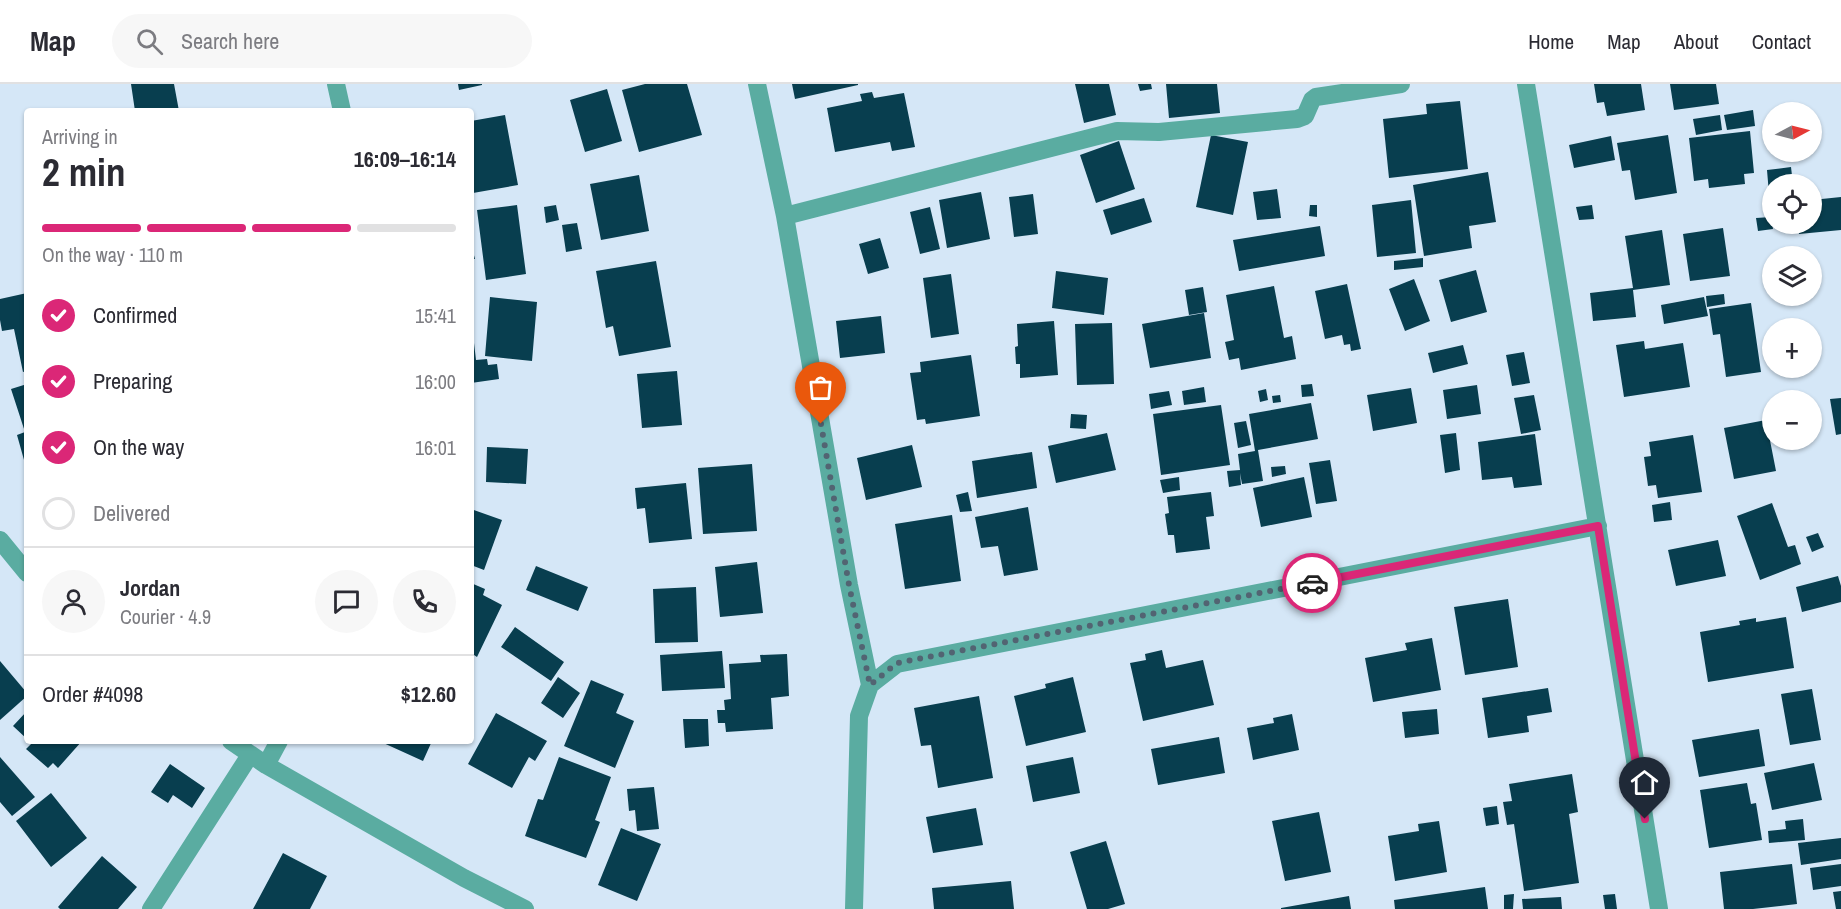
<!DOCTYPE html>
<meta charset="utf-8">
<style>
body{margin:0;font-family:"Archivo Narrow",sans-serif;background:#f7f7f7;color:#2b2b33;height:100vh;display:flex;flex-direction:column;font-size:22px;white-space:nowrap}
*{box-sizing:border-box;margin:0}
p{font-size:20px;color:#7c7c81}
.icon{flex:none;width:33px;height:33px;fill:none;stroke:currentColor;stroke-width:2;stroke-linecap:round;stroke-linejoin:round}
.map{position:relative;flex:1;overflow:hidden}
.sheet{position:absolute;left:24px;top:24px;width:450px;height:636px;display:flex;flex-direction:column;background:#fff;border-radius:6px;box-shadow:0 2px 4px #0004}
.sheet>*{flex:none}
.needle{width:39px;rotate:83deg}
.buttons{position:absolute;left:1762px;top:18px;display:grid;gap:12px}
.buttons a{display:grid;place-items:center;width:60px;height:60px;border-radius:50%;background:#fff;box-shadow:0 2px 4px #0004;font-size:30px}
.pin{position:absolute;display:grid;place-items:center;width:51px;height:51px;color:#fff;margin:-62px -26px;border-radius:50% 50% 50% 0;rotate:-45deg;box-shadow:0 0 6px #0007}
.pin .icon{rotate:45deg}
.courier{position:absolute;display:grid;place-items:center;width:60px;height:60px;margin:-30px;border:4px solid #db2777;border-radius:50%;background:#fff;color:#222;box-shadow:0 2px 8px #0007}
.overview em{font-style:normal;font-weight:700}
.overview div{display:flex;flex-direction:column-reverse}
.overview{display:flex;align-items:center;justify-content:space-between;height:102px;padding:0 18px}
h1{font-size:39px;font-weight:700;line-height:45px}
.bar{display:grid;grid-template-columns:repeat(4,1fr);gap:9px 6px;align-content:center;height:72px;padding:0 18px}
.bar i{height:8px;border-radius:4px;background:#e1e1e2}
.bar .on{background:#db2777}
.bar p{grid-column:span 4}
.line{display:flex;align-items:center;gap:15px;padding:0 18px;border-top:2px solid #e1e1e2}
.line div{flex:1}
.round{display:grid;place-items:center;flex:none;width:63px;height:63px;border-radius:32px;background:#f7f7f7}
ol{padding:0 18px;list-style:none}
li{display:flex;align-items:center;gap:18px;height:66px}
li p{margin-inline-start:auto}
li .icon{padding:6px;border-radius:50%;background:#db2777;color:#fff;stroke-width:4}
li:last-child{color:#7c7c81}
li i{width:33px;height:33px;border:3px solid #e1e1e2;border-radius:50%}
header{display:flex;align-items:center;gap:36px;box-sizing:border-box;height:84px;padding:0 30px;background:#fff;border-bottom:2px solid #e1e1e2}
header strong{font-size:28px}
nav{display:flex;gap:33px;margin-inline-start:auto;font-size:21px}
.search{width:420px;height:54px;background:#f7f7f7;display:flex;align-items:center;gap:15px;box-sizing:border-box;padding:0 21px;border-radius:33px;color:#7c7c81;font-size:22px}
.map>svg:first-child{display:block}
</style>
<header>
<strong>Map</strong>
<div class="search"><svg class="icon" aria-label="search" viewBox="0 0 24 24"><circle cx="10" cy="10" r="6"/><path d="M15 15l6 6"/></svg>Search here</div>
<nav><a>Home</a><a>Map</a><a>About</a><a>Contact</a></nav>
</header>
<div class="map">
<svg width="1841" height="825" viewBox="0 0 1841 825">
<rect width="100%" height="100%" fill="#d5e7f7"/>
<path fill="#083e4f" d="M 131,0 L 174,0 L 179,27 L 135,27 Z
M 458,0 L 482,0 L 482,1 L 459,6 Z
M 645,0 L 687,0 L 702,51 L 639,68 L 622,6 Z
M 792,0 L 858,0 L 858,1 L 795,15 Z
M 1075,0 L 1109,0 L 1116,31 L 1084,39 Z
M 1138,0 L 1151,0 L 1152,5 L 1140,7 Z
M 1166,0 L 1217,0 L 1220,29 L 1169,34 Z
M 1594,0 L 1641,0 L 1645,26 L 1607,32 L 1604,18 L 1597,19 Z
M 1670,0 L 1716,0 L 1719,20 L 1674,26 Z
M 607,5 L 622,57 L 585,68 L 570,16 Z
M 872,8 L 874,14 L 904,9 L 915,63 L 892,67 L 890,58 L 835,68 L 827,24 L 862,17 L 860,10 Z
M 1460,17 L 1468,85 L 1389,94 L 1383,35 L 1427,30 L 1426,20 Z
M 1753,26 L 1755,42 L 1727,46 L 1724,31 Z
M 505,31 L 518,101 L 473,109 L 471,96 L 471,77 L 473,76 L 471,61 L 471,37 Z
M 1720,31 L 1722,46 L 1696,51 L 1693,35 Z
M 1750,47 L 1754,89 L 1744,90 L 1745,100 L 1709,104 L 1708,95 L 1694,97 L 1689,54 Z
M 1211,51 L 1248,58 L 1233,131 L 1196,123 Z
M 1668,51 L 1677,109 L 1635,116 L 1630,86 L 1622,87 L 1617,59 Z
M 1611,52 L 1615,76 L 1574,84 L 1569,61 Z
M 1119,57 L 1135,105 L 1096,119 L 1080,71 Z
M 1791,83 L 1793,100 L 1773,100 L 1773,109 L 1769,110 L 1767,86 Z
M 1488,88 L 1496,138 L 1469,142 L 1472,164 L 1424,172 L 1413,101 Z
M 639,91 L 649,147 L 601,156 L 590,100 Z
M 1277,105 L 1281,134 L 1257,136 L 1253,108 Z
M 981,108 L 990,155 L 947,164 L 939,116 Z
M 1033,110 L 1038,150 L 1014,153 L 1009,113 Z
M 1841,113 L 1841,146 L 1799,150 L 1798,140 L 1812,140 L 1812,116 Z
M 1144,114 L 1152,138 L 1111,151 L 1103,126 Z
M 1411,116 L 1416,169 L 1377,173 L 1372,121 Z
M 517,121 L 526,190 L 486,196 L 477,126 Z
M 556,121 L 559,136 L 546,139 L 544,123 Z
M 1310,121 L 1317,121 L 1317,133 L 1309,132 Z
M 1592,121 L 1594,135 L 1579,136 L 1576,123 Z
M 930,123 L 940,165 L 920,170 L 910,128 Z
M 1771,133 L 1773,145 L 1758,147 L 1756,134 Z
M 577,139 L 582,165 L 566,168 L 562,141 Z
M 1320,142 L 1325,172 L 1239,187 L 1233,156 Z
M 1723,144 L 1730,192 L 1690,197 L 1683,150 Z
M 1662,146 L 1670,201 L 1633,206 L 1636,233 L 1593,237 L 1590,209 L 1633,204 L 1625,152 Z
M 880,154 L 889,184 L 868,190 L 859,160 Z
M 471,160 L 475,175 L 471,175 Z
M 1423,174 L 1423,183 L 1394,186 L 1394,177 Z
M 656,177 L 671,263 L 619,272 L 613,242 L 606,244 L 596,187 Z
M 1476,186 L 1487,228 L 1451,238 L 1439,196 Z
M 1056,187 L 1108,194 L 1104,231 L 1052,224 Z
M 951,190 L 959,250 L 931,254 L 923,194 Z
M 1414,195 L 1430,237 L 1405,247 L 1389,205 Z
M 1347,200 L 1361,265 L 1351,267 L 1350,260 L 1344,261 L 1342,251 L 1325,255 L 1315,207 Z
M 1274,202 L 1284,254 L 1292,252 L 1296,275 L 1241,286 L 1239,274 L 1229,276 L 1225,258 L 1234,256 L 1226,211 Z
M 1203,203 L 1207,228 L 1189,231 L 1185,206 Z
M 27,209 L 27,287 L 23,288 L 14,245 L 2,247 L 0,236 L 0,215 Z
M 1724,210 L 1725,220 L 1707,223 L 1706,212 Z
M 490,213 L 537,218 L 532,277 L 485,272 Z
M 1704,213 L 1708,232 L 1664,240 L 1661,221 Z
M 1751,219 L 1761,288 L 1726,293 L 1720,250 L 1713,251 L 1709,225 Z
M 1204,229 L 1211,274 L 1150,284 L 1142,240 Z
M 881,232 L 885,269 L 840,274 L 836,237 Z
M 1054,237 L 1058,291 L 1020,294 L 1020,280 L 1016,280 L 1015,263 L 1018,262 L 1017,240 Z
M 1112,239 L 1114,300 L 1077,301 L 1075,240 Z
M 1644,257 L 1645,265 L 1683,259 L 1690,303 L 1624,313 L 1616,261 Z
M 474,259 L 476,276 L 487,275 L 488,281 L 497,280 L 499,295 L 471,299 L 471,260 Z
M 1463,261 L 1468,280 L 1433,289 L 1428,269 Z
M 1524,268 L 1530,299 L 1512,302 L 1506,271 Z
M 971,271 L 980,332 L 926,340 L 925,335 L 917,336 L 910,289 L 921,288 L 920,278 Z
M 677,287 L 682,341 L 642,344 L 637,290 Z
M 27,300 L 27,383 L 26,383 L 17,351 L 25,348 L 11,305 Z
M 1312,300 L 1314,312 L 1302,313 L 1301,301 Z
M 1477,301 L 1481,330 L 1447,335 L 1443,306 Z
M 1204,303 L 1206,318 L 1184,321 L 1182,307 Z
M 1411,304 L 1417,339 L 1373,347 L 1367,311 Z
M 1266,305 L 1268,316 L 1260,318 L 1258,307 Z
M 1169,307 L 1172,321 L 1151,325 L 1149,310 Z
M 1280,311 L 1281,318 L 1273,319 L 1272,312 Z
M 1534,311 L 1541,346 L 1521,350 L 1514,314 Z
M 1841,314 L 1841,350 L 1836,351 L 1830,315 Z
M 1311,319 L 1318,355 L 1258,366 L 1263,397 L 1242,400 L 1240,389 L 1241,401 L 1229,403 L 1227,387 L 1240,386 L 1238,370 L 1255,367 L 1249,330 Z
M 1221,321 L 1230,381 L 1161,391 L 1153,330 Z
M 1071,330 L 1087,331 L 1086,345 L 1070,344 Z
M 1766,336 L 1776,387 L 1734,395 L 1724,344 Z
M 1246,337 L 1251,361 L 1238,364 L 1234,339 Z
M 1107,349 L 1116,386 L 1056,399 L 1048,362 Z
M 1456,349 L 1460,386 L 1445,389 L 1440,351 Z
M 1535,350 L 1542,401 L 1514,404 L 1512,393 L 1482,396 L 1478,358 Z
M 1693,351 L 1702,408 L 1658,414 L 1656,401 L 1648,402 L 1644,373 L 1651,372 L 1649,358 Z
M 912,361 L 922,403 L 866,416 L 857,374 Z
M 487,363 L 528,365 L 526,400 L 486,398 Z
M 1032,368 L 1037,404 L 977,414 L 972,377 Z
M 1330,376 L 1337,417 L 1316,420 L 1309,379 Z
M 752,380 L 757,447 L 703,450 L 698,384 Z
M 1285,382 L 1286,390 L 1272,393 L 1271,383 Z
M 1179,393 L 1180,406 L 1163,409 L 1160,396 Z
M 1304,393 L 1312,433 L 1261,443 L 1253,404 Z
M 686,399 L 692,455 L 649,459 L 645,424 L 637,425 L 635,404 Z
M 968,408 L 972,427 L 960,428 L 956,411 Z
M 1211,408 L 1214,432 L 1206,433 L 1210,465 L 1176,469 L 1174,451 L 1168,451 L 1165,430 L 1169,429 L 1167,413 Z
M 1670,418 L 1672,436 L 1654,438 L 1652,421 Z
M 1772,419 L 1788,463 L 1795,461 L 1801,480 L 1760,496 L 1737,432 Z
M 1028,423 L 1038,486 L 1004,492 L 998,462 L 981,464 L 975,433 Z
M 471,425 L 502,436 L 484,486 L 471,481 Z
M 952,431 L 961,497 L 905,505 L 895,440 Z
M 1818,449 L 1824,463 L 1812,468 L 1806,453 Z
M 1718,456 L 1726,492 L 1676,502 L 1668,466 Z
M 757,478 L 763,529 L 720,533 L 715,483 Z
M 536,482 L 588,503 L 578,527 L 526,506 Z
M 1838,492 L 1841,502 L 1841,518 L 1802,528 L 1796,503 Z
M 471,499 L 485,505 L 483,511 L 502,521 L 477,573 L 471,569 Z
M 696,503 L 698,558 L 655,559 L 653,505 Z
M 1508,515 L 1518,583 L 1465,591 L 1454,523 Z
M 1786,533 L 1794,584 L 1708,598 L 1700,548 L 1740,541 L 1739,537 L 1756,534 L 1756,538 Z
M 515,543 L 564,578 L 551,597 L 501,563 Z
M 1432,554 L 1441,606 L 1373,618 L 1365,574 L 1407,566 L 1405,559 Z
M 1162,566 L 1166,584 L 1203,576 L 1214,621 L 1143,637 L 1130,579 L 1146,576 L 1145,570 Z
M 722,567 L 725,604 L 662,607 L 660,571 Z
M 787,570 L 789,612 L 771,614 L 773,645 L 726,648 L 725,639 L 718,639 L 717,626 L 725,626 L 724,616 L 731,615 L 729,580 L 761,578 L 760,571 Z
M 0,577 L 27,609 L 27,612 L 0,636 Z
M 558,593 L 580,609 L 563,634 L 541,619 Z
M 1073,593 L 1086,648 L 1026,662 L 1014,612 L 1046,604 L 1045,600 Z
M 591,596 L 624,610 L 616,629 L 634,637 L 615,684 L 564,662 Z
M 1548,604 L 1552,628 L 1527,632 L 1529,648 L 1488,654 L 1482,614 Z
M 1812,605 L 1821,656 L 1790,661 L 1781,610 Z
M 979,612 L 993,694 L 938,704 L 931,661 L 921,662 L 914,624 Z
M 1437,625 L 1439,650 L 1405,654 L 1402,628 Z
M 27,627 L 27,655 L 13,642 Z
M 496,629 L 547,657 L 535,677 L 529,673 L 512,704 L 468,680 Z
M 1292,630 L 1299,666 L 1253,676 L 1247,644 L 1274,639 L 1273,634 Z
M 683,635 L 708,635 L 709,662 L 685,664 Z
M 1759,645 L 1765,682 L 1699,693 L 1692,656 Z
M 1219,653 L 1225,689 L 1158,701 L 1151,665 Z
M 29,657 L 82,657 L 58,684 L 53,679 L 48,684 L 26,665 L 32,659 Z
M 379,657 L 432,657 L 423,677 Z
M 0,673 L 35,713 L 12,732 L 0,718 Z
M 559,673 L 611,693 L 595,736 L 600,738 L 586,774 L 525,752 L 538,715 L 543,716 Z
M 1073,673 L 1080,709 L 1033,718 L 1026,682 Z
M 1814,679 L 1822,716 L 1772,726 L 1764,689 Z
M 170,680 L 205,704 L 192,724 L 173,711 L 168,719 L 151,708 Z
M 1572,690 L 1578,728 L 1569,730 L 1579,799 L 1524,807 L 1514,740 L 1507,741 L 1503,718 L 1512,717 L 1509,700 Z
M 1747,699 L 1751,720 L 1756,719 L 1762,756 L 1709,764 L 1700,706 Z
M 654,703 L 659,745 L 637,747 L 635,726 L 629,727 L 627,705 Z
M 51,709 L 87,754 L 51,783 L 16,737 Z
M 1497,722 L 1499,740 L 1486,742 L 1483,724 Z
M 976,724 L 983,761 L 933,769 L 926,733 Z
M 1319,728 L 1331,788 L 1285,797 L 1272,737 Z
M 1803,735 L 1805,756 L 1769,759 L 1768,747 L 1786,745 L 1785,737 Z
M 1439,737 L 1447,788 L 1395,797 L 1388,752 L 1419,747 L 1418,740 Z
M 621,744 L 661,760 L 637,817 L 598,801 Z
M 1841,754 L 1841,775 L 1801,781 L 1798,759 Z
M 1106,757 L 1125,820 L 1108,825 L 1087,825 L 1070,768 Z
M 283,769 L 327,792 L 310,825 L 253,825 Z
M 102,772 L 137,803 L 118,825 L 60,825 L 58,823 Z
M 1792,780 L 1797,820 L 1753,825 L 1724,825 L 1720,788 Z
M 1841,780 L 1841,802 L 1813,806 L 1810,784 Z
M 1011,797 L 1014,825 L 934,825 L 932,804 Z
M 1485,803 L 1488,825 L 1395,825 L 1394,816 Z
M 1841,807 L 1841,825 L 1836,825 L 1833,808 Z
M 1514,810 L 1513,825 L 1504,825 L 1504,811 Z
M 1615,810 L 1617,825 L 1605,825 L 1603,811 Z
M 1349,812 L 1351,825 L 1281,825 L 1281,824 Z
M 1561,813 L 1562,825 L 1523,825 L 1522,815 Z"/>
<g fill="none" stroke-linecap="round" stroke-linejoin="round">
<path stroke="#5aaca1" stroke-width="18" d="M 336,0 L 342,27
M 757,0 L 785,132 L 849,501 L 870,601
M 1526,0 L 1659,825
M 785,132 L 1117,47 L 1159,48 L 1297,35 L 1305,32 L 1312,16 L 1316,13 L 1401,0
M 0,456 L 27,489
M 231,657 L 266,681 L 464,794 L 525,825
M 266,681 L 279,657
M 151,825 L 250,671
M 854,825 L 859,632 L 870,601 L 897,580 L 1598,442"/>
</g>
<g fill="none" stroke-linecap="round" stroke-linejoin="round">
<path stroke="#526472" stroke-width="6" stroke-dasharray="0 10.8" d="M 821,340 L 849,501 L 870,601 L 897,579 L 1312,499"/>
<path stroke="#db2777" stroke-width="8" d="M 1312,499 L 1598,442 L 1645,735"/>
</g>
</svg>
<div class="buttons">
<a><svg class="needle" viewBox="-14 -14 28 28"><path d="M0-13l5 13h-10z" fill="#e53935"/><path d="M0 13l5-13h-10z" fill="#7c7c81"/></svg></a>
<a><svg class="icon" aria-label="locate" viewBox="0 0 24 24"><circle cx="12" cy="12" r="6"/><path d="M12 2v4M12 18v4M2 12h4M18 12h4"/></svg></a>
<a><svg class="icon" aria-label="layers" viewBox="0 0 24 24"><path d="M12 4l9 5-9 5-9-5zM3 14l9 5 9-5"/></svg></a>
<a>+</a>
<a>−</a>
</div>
<div class="pin" style="left:821px;top:340px;background:#ea580c"><svg class="icon" aria-label="bag" viewBox="0 0 24 24"><path d="M5 8h14l-1 12H6zM9 8a3 3 0 0 1 6 0"/></svg></div>
<div class="pin" style="left:1645px;top:735px;background:#1f2937"><svg class="icon" aria-label="home" viewBox="0 0 24 24"><path d="M3 11l9-7 9 7M6 9v11h12V9"/></svg></div>
<div class="courier" style="left:1312px;top:499px"><svg class="icon" aria-label="car" viewBox="0 0 24 24"><path d="M5 17H2v-5l4-1 3-4h7l3 4 3 1v5h-3M9 17h6M6 11h13"/><circle cx="7" cy="17" r="2"/><circle cx="17" cy="17" r="2"/></svg></div>
<section class="sheet">
<div class="overview"><div><h1>2 min</h1><p>Arriving in</p></div><em>16:09–16:14</em></div>
<div class="bar"><i class="on"></i><i class="on"></i><i class="on"></i><i></i><p>On the way · 110 m</p></div>
<ol>
<li><svg class="icon" aria-label="check" viewBox="0 0 24 24"><path d="M5 12l5 5 9-10"/></svg>Confirmed<p>15:41</p></li>
<li><svg class="icon" aria-label="check" viewBox="0 0 24 24"><path d="M5 12l5 5 9-10"/></svg>Preparing<p>16:00</p></li>
<li><svg class="icon" aria-label="check" viewBox="0 0 24 24"><path d="M5 12l5 5 9-10"/></svg>On the way<p>16:01</p></li>
<li><i></i>Delivered</li>
</ol>
<div class="line" style="height:108px"><a class="round"><svg class="icon" aria-label="person" viewBox="0 0 24 24"><circle cx="12" cy="8" r="4"/><path d="M4 21q1-7 8-7t8 7"/></svg></a><div><b>Jordan</b><p>Courier · 4.9</p></div><a class="round"><svg class="icon" aria-label="chat" viewBox="0 0 24 24"><path d="M4 5h16v11H9l-5 4z"/></svg></a><a class="round"><svg class="icon" aria-label="phone" viewBox="0 0 24 24"><path d="M5 4h4l2 5-3 2q2 4 5 5l2-3 5 2v4C11 20 4 13 5 4z"/></svg></a></div>
<div class="line" style="height:78px"><div>Order #4098</div><b>$12.60</b></div>
</section>
</div>
